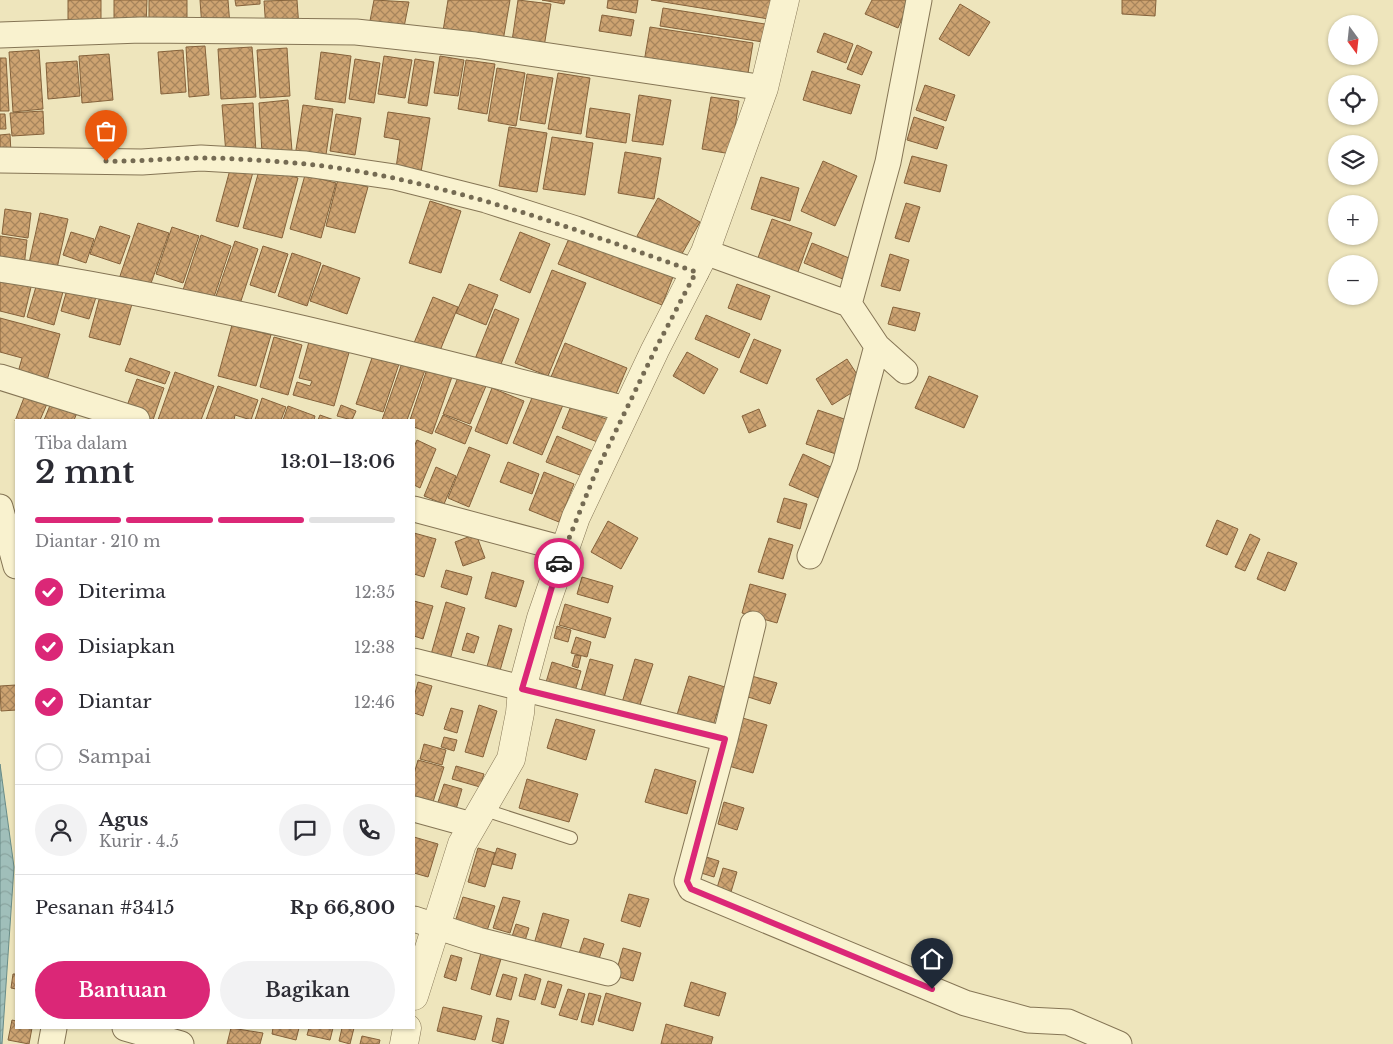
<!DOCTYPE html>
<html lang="id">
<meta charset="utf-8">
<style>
body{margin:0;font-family:"Libre Baskerville",serif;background:#f2f2f3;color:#2b2b33;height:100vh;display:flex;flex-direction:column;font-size:19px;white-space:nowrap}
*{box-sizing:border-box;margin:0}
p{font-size:16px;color:#7c7c81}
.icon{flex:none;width:28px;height:28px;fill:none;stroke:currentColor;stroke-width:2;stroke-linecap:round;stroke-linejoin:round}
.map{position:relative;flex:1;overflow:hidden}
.side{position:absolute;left:15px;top:419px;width:400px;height:610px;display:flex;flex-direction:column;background:#fff;border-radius:0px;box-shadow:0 1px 4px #0004}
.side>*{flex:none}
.needle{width:32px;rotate:165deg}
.buttons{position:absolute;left:1328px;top:15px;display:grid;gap:10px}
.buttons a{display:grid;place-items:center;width:50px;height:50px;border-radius:50%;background:#fff;box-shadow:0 1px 4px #0004;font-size:25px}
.pin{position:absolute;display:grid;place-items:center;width:42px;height:42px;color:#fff;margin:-51px -21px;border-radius:50% 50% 50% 0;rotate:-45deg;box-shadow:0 0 5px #0007}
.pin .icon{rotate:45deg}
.courier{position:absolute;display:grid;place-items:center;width:50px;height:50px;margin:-25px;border:4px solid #db2777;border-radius:50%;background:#fff;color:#222;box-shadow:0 1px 6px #0007}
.summary em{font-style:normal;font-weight:600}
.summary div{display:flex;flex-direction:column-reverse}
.summary{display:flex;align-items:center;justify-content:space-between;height:85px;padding:0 20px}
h1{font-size:32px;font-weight:600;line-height:38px}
.bar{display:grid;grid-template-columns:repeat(4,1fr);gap:8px 5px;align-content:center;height:60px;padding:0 20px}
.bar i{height:6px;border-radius:4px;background:#e1e1e2}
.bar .current{background:#db2777}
.bar p{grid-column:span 4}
.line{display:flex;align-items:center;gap:12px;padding:0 20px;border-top:1px solid #e1e1e2}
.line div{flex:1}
.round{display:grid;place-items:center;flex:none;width:52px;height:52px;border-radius:26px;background:#f2f2f3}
ol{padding:0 20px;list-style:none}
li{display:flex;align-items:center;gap:15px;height:55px}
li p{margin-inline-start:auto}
li .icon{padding:5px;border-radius:50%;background:#db2777;color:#fff;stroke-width:4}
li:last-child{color:#7c7c81}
li i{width:28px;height:28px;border:2px solid #e1e1e2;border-radius:50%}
.primary-button{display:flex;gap:10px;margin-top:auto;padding:10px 20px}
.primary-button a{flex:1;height:58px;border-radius:30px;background:#db2777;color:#fff;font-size:20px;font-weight:600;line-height:58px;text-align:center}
.primary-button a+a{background:#f2f2f3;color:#2b2b33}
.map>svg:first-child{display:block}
</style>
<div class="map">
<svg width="1393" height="1044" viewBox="0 0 1393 1044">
<defs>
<pattern id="water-waves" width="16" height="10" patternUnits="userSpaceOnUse" patternTransform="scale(1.25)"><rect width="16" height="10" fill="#a0bfba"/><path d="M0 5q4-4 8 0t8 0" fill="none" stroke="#8aa49f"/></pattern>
<pattern id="building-cross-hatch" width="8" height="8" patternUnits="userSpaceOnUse" patternTransform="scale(1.25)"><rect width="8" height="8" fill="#cda371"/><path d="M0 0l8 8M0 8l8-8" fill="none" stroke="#a7855c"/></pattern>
</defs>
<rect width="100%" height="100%" fill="#eee5bc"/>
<path fill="url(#water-waves)" stroke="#688c88" d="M 0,764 L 14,867 L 2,1044 L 0,1044 Z"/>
<path fill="url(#building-cross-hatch)" stroke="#85623b" d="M 68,0 L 101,0 L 101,23 L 68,23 Z
M 114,0 L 147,0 L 146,26 L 114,26 Z
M 149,0 L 187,0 L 187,29 L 149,29 Z
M 200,0 L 228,0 L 230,26 L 202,28 Z
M 235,0 L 260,0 L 260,4 L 236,6 Z
M 297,0 L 299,28 L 266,30 L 264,1 Z
M 374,0 L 409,2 L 403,32 L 369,26 Z
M 448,0 L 510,0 L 503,41 L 443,31 Z
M 518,0 L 551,4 L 544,47 L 512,41 Z
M 542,0 L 565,0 L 564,4 Z
M 608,0 L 638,0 L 636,13 L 607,8 Z
M 651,0 L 779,0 L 775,20 Z
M 872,0 L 910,0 L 898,28 L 865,14 Z
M 1122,0 L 1156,0 L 1155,16 L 1122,14 Z
M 960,4 L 990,22 L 969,56 L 939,39 Z
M 663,8 L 765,24 L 763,42 L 660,26 Z
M 602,15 L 634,20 L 631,36 L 599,31 Z
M 650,27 L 753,43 L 747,79 L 644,62 Z
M 824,33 L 853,44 L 846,63 L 817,52 Z
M 857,45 L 872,52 L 862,75 L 847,69 Z
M 205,46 L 209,95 L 189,97 L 186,47 Z
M 252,47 L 256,97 L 221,99 L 218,49 Z
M 287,48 L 290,96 L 260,98 L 257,50 Z
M 39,50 L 43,109 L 13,112 L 9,52 Z
M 183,50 L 186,92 L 161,94 L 158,52 Z
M 321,52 L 351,56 L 345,103 L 315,99 Z
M 109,54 L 113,100 L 82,103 L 79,56 Z
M 384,56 L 412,60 L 405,98 L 378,94 Z
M 440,56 L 464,60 L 458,96 L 434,93 Z
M 0,58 L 6,58 L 9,111 L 0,111 Z
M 355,59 L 380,63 L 374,103 L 349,99 Z
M 415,59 L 434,62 L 427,106 L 408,103 Z
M 466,60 L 495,64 L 487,114 L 458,109 Z
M 77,61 L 80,96 L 48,99 L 46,63 Z
M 497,68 L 525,73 L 516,126 L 488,121 Z
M 812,71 L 860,85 L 851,114 L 803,100 Z
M 558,73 L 590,78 L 581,134 L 548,129 Z
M 527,74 L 553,78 L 545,124 L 520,120 Z
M 925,85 L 955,95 L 946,121 L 916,110 Z
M 639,95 L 671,100 L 663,145 L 632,141 Z
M 711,97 L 739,101 L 731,154 L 702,149 Z
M 288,100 L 292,151 L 262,153 L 259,103 Z
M 253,103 L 256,152 L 226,154 L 222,105 Z
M 303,105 L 333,109 L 325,161 L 295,156 Z
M 590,108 L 630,114 L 626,143 L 586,137 Z
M 43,111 L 44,134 L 12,136 L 10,113 Z
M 388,112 L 430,118 L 421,172 L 396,168 L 400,140 L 384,137 Z
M 0,114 L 5,114 L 6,129 L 0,129 Z
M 336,114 L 361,118 L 355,155 L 330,151 Z
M 914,117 L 944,127 L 937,149 L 907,140 Z
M 509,127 L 547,133 L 537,192 L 499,186 Z
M 10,134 L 11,153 L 0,154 L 0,135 Z
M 552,137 L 593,143 L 585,195 L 543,189 Z
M 625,152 L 661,158 L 654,199 L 618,193 Z
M 912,156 L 947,165 L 940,192 L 904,183 Z
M 823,161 L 857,176 L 835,226 L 801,211 Z
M 231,166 L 253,172 L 238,227 L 216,221 Z
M 260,167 L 298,178 L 282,238 L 243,228 Z
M 305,175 L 336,183 L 321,238 L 290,229 Z
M 761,177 L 799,188 L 790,221 L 751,209 Z
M 338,179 L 368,187 L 355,233 L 326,226 Z
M 658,198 L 700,222 L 679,259 L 637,236 Z
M 430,201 L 461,211 L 441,273 L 409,263 Z
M 906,203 L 920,207 L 909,242 L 895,238 Z
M 5,209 L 31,213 L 28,238 L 2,234 Z
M 40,213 L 68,219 L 57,268 L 29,263 Z
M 772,219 L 812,233 L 795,280 L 755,266 Z
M 138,223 L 169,233 L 150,286 L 120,276 Z
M 100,226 L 130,236 L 120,264 L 90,254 Z
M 172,227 L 199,236 L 183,283 L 156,274 Z
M 71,232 L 94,239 L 86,263 L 63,255 Z
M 520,232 L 550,244 L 530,293 L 500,280 Z
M 201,235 L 231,246 L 213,300 L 183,290 Z
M 0,236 L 27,240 L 24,267 L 0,263 Z
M 570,236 L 673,277 L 662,305 L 558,264 Z
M 235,241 L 258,249 L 240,304 L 216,296 Z
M 812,243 L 859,262 L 850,282 L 804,263 Z
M 263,246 L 288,254 L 275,293 L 250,285 Z
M 292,253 L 321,263 L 307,306 L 278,296 Z
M 890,254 L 909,260 L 900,291 L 881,286 Z
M 323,265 L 360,278 L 347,314 L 310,301 Z
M 552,270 L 586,283 L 548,376 L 515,363 Z
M 0,276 L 32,283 L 24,317 L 0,311 Z
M 38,280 L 64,288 L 54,325 L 27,317 Z
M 469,284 L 498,295 L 486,325 L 456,313 Z
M 737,284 L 770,296 L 761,320 L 728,308 Z
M 68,286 L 97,294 L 89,319 L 61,311 Z
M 100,296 L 132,304 L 120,345 L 89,337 Z
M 433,297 L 458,307 L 439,353 L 414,343 Z
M 893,307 L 920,313 L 915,331 L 888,324 Z
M 495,309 L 519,319 L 499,369 L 475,359 Z
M 706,315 L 750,334 L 739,358 L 695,339 Z
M 0,318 L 60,334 L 46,384 L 17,376 L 22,358 L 0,352 Z
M 232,325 L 271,335 L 256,386 L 218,376 Z
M 274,337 L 302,345 L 288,395 L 260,387 Z
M 310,338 L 350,349 L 334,406 L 293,395 L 297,382 L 310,386 L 312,381 L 299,378 Z
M 754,339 L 781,350 L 767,384 L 740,372 Z
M 565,343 L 627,368 L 613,401 L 551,377 Z
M 687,352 L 718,369 L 704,394 L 673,376 Z
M 373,355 L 399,364 L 383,412 L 356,404 Z
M 130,358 L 170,372 L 165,384 L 125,371 Z
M 847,359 L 864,385 L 832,405 L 816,379 Z
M 402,363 L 425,370 L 407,420 L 382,420 Z
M 428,366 L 453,374 L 432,434 L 414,427 L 414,420 L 410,420 Z
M 175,372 L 214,386 L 201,420 L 158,420 Z
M 459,375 L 486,386 L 470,424 L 443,414 Z
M 929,376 L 978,396 L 964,428 L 915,408 Z
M 137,379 L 164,388 L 153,420 L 125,411 Z
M 218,386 L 258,400 L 251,420 L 235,415 L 234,420 L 206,420 Z
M 492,388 L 524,401 L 507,444 L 475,431 Z
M 534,393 L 563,405 L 542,455 L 513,443 Z
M 25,395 L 47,404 L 40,420 L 15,421 Z
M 262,398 L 286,407 L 281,420 L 255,420 Z
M 51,403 L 77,413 L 74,420 L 44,420 Z
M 341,405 L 356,411 L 352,420 L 337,416 Z
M 288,406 L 315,416 L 314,420 L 283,420 Z
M 571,406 L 614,422 L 605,445 L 562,428 Z
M 759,409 L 766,426 L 749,433 L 742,416 Z
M 818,410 L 853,422 L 842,456 L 806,444 Z
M 320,415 L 334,420 L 318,420 Z
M 443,415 L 472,427 L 465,444 L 435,432 Z
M 557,436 L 595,452 L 585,477 L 546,462 Z
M 417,440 L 436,449 L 420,488 L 414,485 L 414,447 Z
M 469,447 L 490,455 L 469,507 L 448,498 Z
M 803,454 L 835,469 L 821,499 L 789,485 Z
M 508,462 L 539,474 L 532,494 L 500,482 Z
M 436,467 L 456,476 L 444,504 L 424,496 Z
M 544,472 L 574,484 L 559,522 L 529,510 Z
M 784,498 L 807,504 L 800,529 L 777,522 Z
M 1217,520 L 1238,529 L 1227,555 L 1206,546 Z
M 608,521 L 638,538 L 621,569 L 591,552 Z
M 414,533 L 436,539 L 424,577 L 414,574 Z
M 476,534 L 485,558 L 463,566 L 455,542 Z
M 1250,534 L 1260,539 L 1245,571 L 1235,567 Z
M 769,538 L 793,545 L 783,579 L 758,572 Z
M 1268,552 L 1297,563 L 1285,591 L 1257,579 Z
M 446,570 L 472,577 L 467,595 L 441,587 Z
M 492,572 L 524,581 L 516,607 L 485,598 Z
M 582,577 L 613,586 L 608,603 L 577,594 Z
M 750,584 L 786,594 L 777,623 L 742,613 Z
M 414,601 L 433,606 L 423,639 L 414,636 Z
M 446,602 L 465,608 L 449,663 L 430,658 Z
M 565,604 L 611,618 L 605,638 L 559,625 Z
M 499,625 L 512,629 L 499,674 L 486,670 Z
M 557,626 L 571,630 L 568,642 L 554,638 Z
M 467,633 L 479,637 L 474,653 L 462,650 Z
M 576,637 L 591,642 L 587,657 L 571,653 Z
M 575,655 L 581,656 L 578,668 L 572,666 Z
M 590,659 L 613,665 L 602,705 L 579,698 Z
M 635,659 L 653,664 L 638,711 L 621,706 Z
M 552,662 L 581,671 L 573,698 L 544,689 Z
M 748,675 L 777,683 L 770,704 L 742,695 Z
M 689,676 L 725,687 L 712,729 L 676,718 Z
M 418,682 L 432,686 L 423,716 L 414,713 L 414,697 Z
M 16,685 L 16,710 L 1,711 L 0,686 Z
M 479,705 L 497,711 L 483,757 L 465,752 Z
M 451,708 L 463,711 L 457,733 L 444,729 Z
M 739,717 L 767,725 L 753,773 L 725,765 Z
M 556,719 L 595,730 L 586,760 L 547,748 Z
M 444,737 L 457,740 L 454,751 L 441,747 Z
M 424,744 L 446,750 L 442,765 L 420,759 Z
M 418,760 L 444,767 L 432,805 L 414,800 L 414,774 Z
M 456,766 L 484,774 L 480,787 L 452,779 Z
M 655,769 L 696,781 L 687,814 L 645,802 Z
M 527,779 L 578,794 L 569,822 L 519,808 Z
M 444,784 L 462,789 L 454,816 L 435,811 Z
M 724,802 L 744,808 L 737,830 L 718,824 Z
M 414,837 L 438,844 L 428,877 L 414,873 Z
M 478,848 L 495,853 L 485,887 L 468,882 Z
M 497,848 L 516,854 L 512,869 L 492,864 Z
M 703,856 L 719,861 L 714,877 L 698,872 Z
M 723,868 L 737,872 L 728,902 L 714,898 Z
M 629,894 L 649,899 L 640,927 L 621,921 Z
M 463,897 L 495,906 L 487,931 L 455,922 Z
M 503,897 L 520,901 L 510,933 L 493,928 Z
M 543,913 L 569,920 L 557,959 L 532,951 Z
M 516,924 L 529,928 L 523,947 L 510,943 Z
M 584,938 L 604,944 L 596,968 L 576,963 Z
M 623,948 L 641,953 L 633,981 L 615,976 Z
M 481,953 L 501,959 L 490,995 L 471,989 Z
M 451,955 L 462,958 L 456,981 L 444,977 Z
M 13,974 L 16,974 L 16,989 L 11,988 Z
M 503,974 L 517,978 L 511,1000 L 496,996 Z
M 525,974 L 541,979 L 535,1000 L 519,996 Z
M 548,981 L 562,985 L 555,1008 L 541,1004 Z
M 691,982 L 726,993 L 719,1016 L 684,1006 Z
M 568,989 L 585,994 L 577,1020 L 559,1015 Z
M 589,993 L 601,996 L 593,1025 L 581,1022 Z
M 606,993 L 641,1003 L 633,1031 L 598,1021 Z
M 443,1007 L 482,1016 L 475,1040 L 437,1031 Z
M 497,1018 L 509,1021 L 503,1044 L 492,1041 Z
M 12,1020 L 16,1021 L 16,1028 L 32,1028 L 29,1044 L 8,1040 Z
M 666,1024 L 713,1037 L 711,1044 L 661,1044 Z
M 231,1028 L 263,1033 L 260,1044 L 227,1044 Z
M 273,1028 L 299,1028 L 296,1040 L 272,1034 Z
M 309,1028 L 333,1028 L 330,1040 L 307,1035 Z
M 342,1028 L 354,1028 L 350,1044 L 339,1041 Z
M 362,1036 L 380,1040 L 379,1044 L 360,1044 Z"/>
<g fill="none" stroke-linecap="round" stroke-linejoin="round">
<defs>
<path id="service" d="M 482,809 L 571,838"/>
<path id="minor" d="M 0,35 L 141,30 L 356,32 L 475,45 L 764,88
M 0,160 L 142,162 L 201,158 L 306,164 L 395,177 L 486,200 L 576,229 L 696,272
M 705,252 L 849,304 L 877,346 L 905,371
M 0,269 C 211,301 419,356 626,409
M 849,304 L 888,162 L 919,0
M 0,377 L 137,420
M 0,507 L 16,566
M 414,509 L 564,549
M 810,556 L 845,465 L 877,346
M 753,624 L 725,739 L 687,881 L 691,889 L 965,1003 L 1028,1020 L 1068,1022 L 1119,1044
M 414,661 L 725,739
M 414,809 L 472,825
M 414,919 L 478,940 L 608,973
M 125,1028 L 181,1044
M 51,1044 L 54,1028"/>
<path id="tertiary" d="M 414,996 L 462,844 L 511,759 L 520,713 L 522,689 L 541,618 L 576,517 L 655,350 L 705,252 L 764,88 L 785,0
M 404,1044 L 407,1028"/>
</defs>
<use href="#service" stroke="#857555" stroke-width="14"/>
<use href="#minor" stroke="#857555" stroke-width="27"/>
<use href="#tertiary" stroke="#857555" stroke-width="29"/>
<use href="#service" stroke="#f9f2cf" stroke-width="12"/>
<use href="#minor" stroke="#f9f2cf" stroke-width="25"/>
<use href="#tertiary" stroke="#f9f2cf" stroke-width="28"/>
</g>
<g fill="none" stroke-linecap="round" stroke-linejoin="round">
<path stroke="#756b53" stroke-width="5" stroke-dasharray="0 9" d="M 106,161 C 138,162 169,158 201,158 C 235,158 272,161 307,164 C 442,179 568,227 696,272 L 655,350 L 595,474 L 559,563"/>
<path stroke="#db2777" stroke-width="6" d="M 559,563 L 522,689 L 725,739 L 687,881 L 691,889 L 932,989"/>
</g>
</svg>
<div class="buttons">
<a><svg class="needle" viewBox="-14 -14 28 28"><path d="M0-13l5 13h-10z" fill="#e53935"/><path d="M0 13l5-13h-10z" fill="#7c7c81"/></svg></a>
<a><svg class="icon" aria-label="locate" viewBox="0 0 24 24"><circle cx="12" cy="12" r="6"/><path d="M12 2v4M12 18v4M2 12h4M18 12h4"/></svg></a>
<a><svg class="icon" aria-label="layers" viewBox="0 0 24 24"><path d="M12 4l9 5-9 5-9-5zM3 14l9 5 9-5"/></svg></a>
<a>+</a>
<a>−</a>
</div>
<div class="pin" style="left:106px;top:161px;background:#ea580c"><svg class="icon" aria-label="bag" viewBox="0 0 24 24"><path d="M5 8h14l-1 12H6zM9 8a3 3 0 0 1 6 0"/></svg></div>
<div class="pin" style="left:932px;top:989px;background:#1f2937"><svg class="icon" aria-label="home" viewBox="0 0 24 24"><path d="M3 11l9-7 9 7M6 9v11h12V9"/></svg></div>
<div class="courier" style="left:559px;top:563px"><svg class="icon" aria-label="car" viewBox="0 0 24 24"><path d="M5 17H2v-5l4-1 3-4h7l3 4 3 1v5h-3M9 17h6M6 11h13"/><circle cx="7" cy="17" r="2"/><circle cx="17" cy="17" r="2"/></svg></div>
<section class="side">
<div class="summary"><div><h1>2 mnt</h1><p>Tiba dalam</p></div><em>13:01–13:06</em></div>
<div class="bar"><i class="current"></i><i class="current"></i><i class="current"></i><i></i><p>Diantar · 210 m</p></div>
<ol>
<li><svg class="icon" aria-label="check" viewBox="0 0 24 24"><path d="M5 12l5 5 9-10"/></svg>Diterima<p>12:35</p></li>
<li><svg class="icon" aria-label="check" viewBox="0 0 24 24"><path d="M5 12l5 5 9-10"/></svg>Disiapkan<p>12:38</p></li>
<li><svg class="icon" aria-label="check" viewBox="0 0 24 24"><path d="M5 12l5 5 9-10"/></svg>Diantar<p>12:46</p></li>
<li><i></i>Sampai</li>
</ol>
<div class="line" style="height:90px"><a class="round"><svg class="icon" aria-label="person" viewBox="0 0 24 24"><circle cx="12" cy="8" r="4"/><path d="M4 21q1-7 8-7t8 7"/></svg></a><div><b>Agus</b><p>Kurir · 4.5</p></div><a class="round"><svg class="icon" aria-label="chat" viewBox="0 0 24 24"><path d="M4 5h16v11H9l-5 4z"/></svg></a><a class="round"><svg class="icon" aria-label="phone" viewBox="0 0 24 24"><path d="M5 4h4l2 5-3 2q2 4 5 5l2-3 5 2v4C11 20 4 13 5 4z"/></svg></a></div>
<div class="line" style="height:65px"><div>Pesanan #3415</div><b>Rp 66,800</b></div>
<div class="primary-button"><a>Bantuan</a><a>Bagikan</a></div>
</section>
</div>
